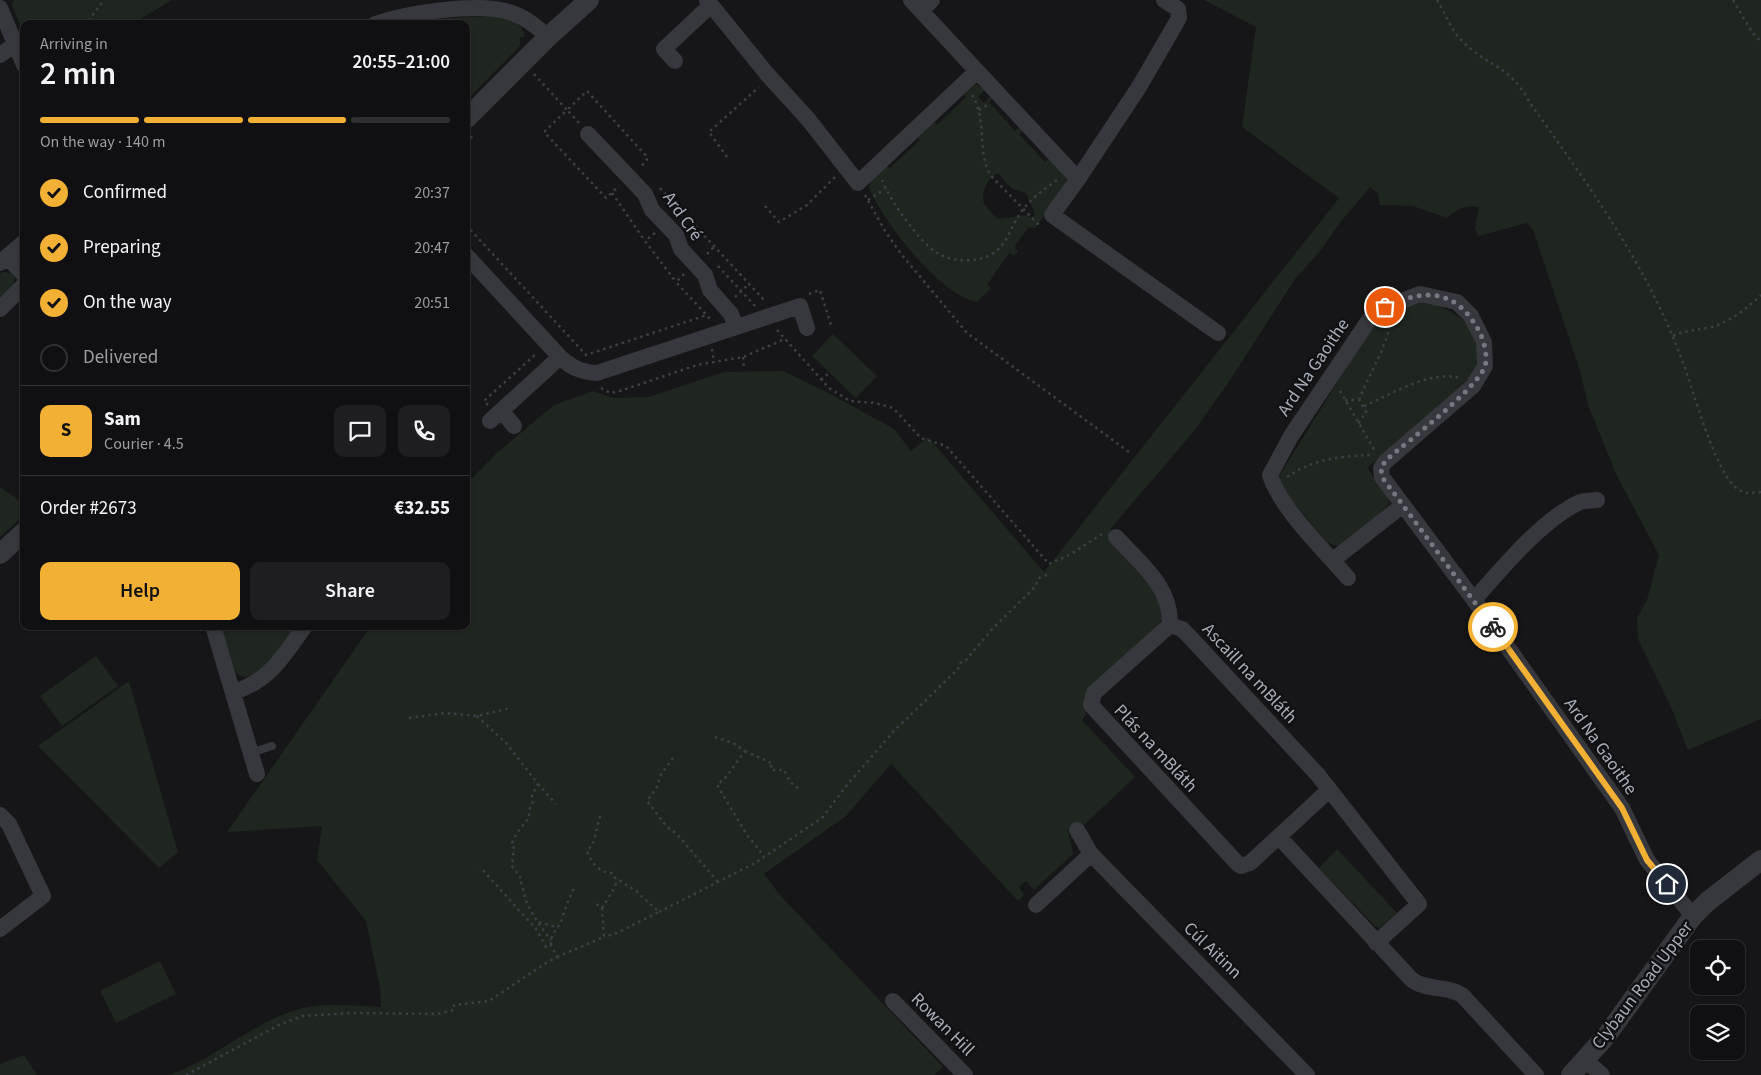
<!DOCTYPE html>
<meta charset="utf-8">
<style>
body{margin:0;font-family:"Source Sans 3",sans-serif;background:#1e1e20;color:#f1f3f6;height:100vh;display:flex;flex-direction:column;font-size:19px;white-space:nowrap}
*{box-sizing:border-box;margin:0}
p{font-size:16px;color:#9c9d9f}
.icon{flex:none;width:28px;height:28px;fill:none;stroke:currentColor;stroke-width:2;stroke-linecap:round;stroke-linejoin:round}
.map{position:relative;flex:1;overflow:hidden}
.drawer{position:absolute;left:20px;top:20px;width:450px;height:610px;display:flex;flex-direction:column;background:#101012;border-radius:10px;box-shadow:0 1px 4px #0004,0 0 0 1px #303032}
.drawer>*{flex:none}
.fabs{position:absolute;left:1690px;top:940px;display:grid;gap:10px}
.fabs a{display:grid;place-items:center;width:55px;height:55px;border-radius:10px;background:#101012;box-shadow:0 1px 4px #0004,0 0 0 1px #303032;font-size:25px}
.pin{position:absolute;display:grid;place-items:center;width:42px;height:42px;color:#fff;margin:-21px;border:2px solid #fff;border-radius:50%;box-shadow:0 1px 5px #0007}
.courier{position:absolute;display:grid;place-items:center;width:50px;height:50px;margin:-25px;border:4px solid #f2b134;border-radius:50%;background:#fff;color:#222;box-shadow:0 1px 6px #0007}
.head em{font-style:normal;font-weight:600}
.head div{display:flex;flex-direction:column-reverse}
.head{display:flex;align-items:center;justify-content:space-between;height:85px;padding:0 20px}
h1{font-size:32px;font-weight:600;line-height:38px}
.bar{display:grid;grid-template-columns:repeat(4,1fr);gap:8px 5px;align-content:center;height:60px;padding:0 20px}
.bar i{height:6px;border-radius:4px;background:#303032}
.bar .current{background:#f2b134}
.bar p{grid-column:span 4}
.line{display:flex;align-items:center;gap:12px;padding:0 20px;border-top:1px solid #303032}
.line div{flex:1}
.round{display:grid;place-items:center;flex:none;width:52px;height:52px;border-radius:10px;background:#1e1e20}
ol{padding:0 20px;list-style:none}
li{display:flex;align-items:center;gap:15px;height:55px}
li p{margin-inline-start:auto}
li .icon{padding:5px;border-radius:50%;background:#f2b134;color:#111;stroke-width:4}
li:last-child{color:#9c9d9f}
li i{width:28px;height:28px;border:2px solid #303032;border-radius:50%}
.button{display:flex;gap:10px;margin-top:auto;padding:10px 20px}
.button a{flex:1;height:58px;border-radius:10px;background:#f2b134;color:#111;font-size:20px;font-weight:600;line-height:58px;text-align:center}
.button a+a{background:#1e1e20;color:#f1f3f6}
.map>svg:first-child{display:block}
</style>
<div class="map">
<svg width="1761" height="1075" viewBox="0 0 1761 1075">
<rect width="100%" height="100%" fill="#161618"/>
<path fill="#1e261f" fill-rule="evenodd" d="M 14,0 L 172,0 L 132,24 L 118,24 L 126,18 L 111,24 L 24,24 L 24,36 L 12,5 Z
M 1204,0 L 1761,0 L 1761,719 L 1688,750 L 1671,707 L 1638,639 L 1637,618 L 1647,600 L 1659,555 L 1617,476 L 1588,405 L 1580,371 L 1533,230 L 1527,223 L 1478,236 L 1475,228 L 1479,207 C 1466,204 1457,209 1447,218 L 1413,206 L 1380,205 L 1378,194 L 1370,187 L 1339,224 L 1321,250 L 1295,279 L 1230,380 L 1195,430 L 1111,528 L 1109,538 C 1129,562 1161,587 1162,620 L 1083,706 L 1086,714 L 1082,720 L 1135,777 L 1084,825 L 1080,822 L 1068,830 L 1073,854 L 1034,890 L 1026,881 L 1019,887 L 1024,894 L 1018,901 L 891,764 L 846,816 L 764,874 L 780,895 L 943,1067 L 934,1075 L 169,1075 C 213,1060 254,1022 296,1010 C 323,1002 354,1006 381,1007 L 380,988 L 366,921 L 317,860 L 322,826 L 227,832 L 371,626 L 466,626 L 466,484 L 499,451 L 554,405 L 593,391 L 613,398 L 649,397 L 724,372 L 783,371 L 836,397 L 894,429 L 911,451 L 928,437 L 1044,572 L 1339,198 L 1242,127 L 1256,27 Z
M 490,16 C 505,19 521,19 525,37 L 520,37 L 520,46 L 466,101 L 466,24 L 397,24 L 413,20 Z
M 975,84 L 985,90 L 978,96 L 984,103 L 991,96 L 993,98 L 989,102 L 1015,131 L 1020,127 L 1023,131 L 1019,134 L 1045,162 L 1051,157 L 1067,179 L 1063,189 L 1035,228 L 1029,227 L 1014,247 L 1018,251 L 1014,256 L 1009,253 L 987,285 L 991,288 L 977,302 C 940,296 883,221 869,188 L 872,178 L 886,165 L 890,168 L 920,140 L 917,136 L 933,121 L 937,125 L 966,97 L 962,92 ZM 998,173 L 1011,188 L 1026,193 L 1035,215 L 1030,218 L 1027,215 L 997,219 C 993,214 987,208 984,203 C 980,193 989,176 998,173 Z
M 3,272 L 11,273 L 15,279 L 12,287 L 0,298 L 0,274 Z
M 1420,303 C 1458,304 1495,340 1471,377 L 1367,468 L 1388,497 L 1389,504 C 1383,512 1347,544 1339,545 C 1333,547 1328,542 1324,539 L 1280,486 L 1278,478 L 1369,331 L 1385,314 Z
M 833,334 L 877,376 L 856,398 L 812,356 Z
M 0,487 L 24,504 L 24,515 L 0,537 Z
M 220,626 L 297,626 C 288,638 256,689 238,674 C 231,668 223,636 220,626 Z
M 96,656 L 118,686 L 62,726 L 40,696 Z
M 129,681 L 178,852 L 159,868 L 38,746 Z
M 1337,849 L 1397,913 L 1379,928 L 1375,926 L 1319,868 Z
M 160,961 L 176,994 L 116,1023 L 100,991 Z
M 24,1055 L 37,1075 L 0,1075 L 0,1064 Z"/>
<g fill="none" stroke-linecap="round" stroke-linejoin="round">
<path stroke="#3d3f44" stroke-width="2.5" stroke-dasharray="2.5 4" stroke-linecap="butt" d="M 1437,0 C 1446,14 1451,31 1463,42 C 1490,68 1510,65 1530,103 C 1588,184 1649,268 1683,363 C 1694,391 1715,475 1739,490 C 1746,494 1753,493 1761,492
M 1733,0 L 1752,32 L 1761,42
M 83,24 L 89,20 L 104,0
M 534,74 L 567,110 L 544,132 L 606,198 L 619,186
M 972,95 C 988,121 976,151 991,176 L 1039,225
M 979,110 L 989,104
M 579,123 L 567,110 L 587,91 L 648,158 L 641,167
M 466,143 L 474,135
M 727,157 L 709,132 L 759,87
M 882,180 C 889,199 920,243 937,253 C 953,263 980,263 995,252 C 1008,242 1010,229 1018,217 C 1027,201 1042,191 1057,180
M 660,188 L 765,301
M 612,193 L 645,241
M 865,195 L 885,231 L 902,255 L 967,333 L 1129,452
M 868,200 L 885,189
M 765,206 L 779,222 L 807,205 L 835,177
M 466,225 L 586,355 L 707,315
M 655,233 L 645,241 L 676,282
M 707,254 L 715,246
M 718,266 L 755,306
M 684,274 L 676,282 L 710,319
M 809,294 L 820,290 L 831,325
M 735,297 L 749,284
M 777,330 L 829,388 L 850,401 L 875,403 L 893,408 L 921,438 L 946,446 L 1049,564 L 1071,554 L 1102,534
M 1673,336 C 1686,330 1698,330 1712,327 C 1731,321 1746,309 1761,295
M 712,349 L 714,363
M 743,357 L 744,369
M 821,380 L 829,373
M 601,388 L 610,393 L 620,391 L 697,365 L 743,357 L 785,339
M 1340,391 L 1375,451
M 1345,400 L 1359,400 L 1366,412 L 1358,424
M 1359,400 C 1369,373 1386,350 1391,320
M 488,405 L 484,401 L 537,353
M 1364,406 C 1392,394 1429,370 1461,378
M 1287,477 C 1312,459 1342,456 1372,455
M 477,716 L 507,744 L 538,784 L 532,795 L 533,801 L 529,811 L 529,818 L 516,834 L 512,843 L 514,846 L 512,866 L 522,880 L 521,882 C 524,889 524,898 528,905 C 533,916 543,930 551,940
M 409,718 L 445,713 L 477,716 L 511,708
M 715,737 L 733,743 L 745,751 L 727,776 L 717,785 L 747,835 L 764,856
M 745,751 L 771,763 L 773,765 L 770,767 L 773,770 L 784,770 L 790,782 L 799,789
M 673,758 L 660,776 L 657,787 L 647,801 L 667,827 L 676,833 L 718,882
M 538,784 L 556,804
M 600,816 L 593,844 L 587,851 C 591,863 600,873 612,873 L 614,877 L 636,891 L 659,912 L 617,933 L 604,937
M 602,908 L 615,887 L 617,879
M 659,912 L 755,863 L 822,818 L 847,785 L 894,731 L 958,669 L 960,663 L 966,660 L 993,628 L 1035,587 L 1039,578 L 1051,573
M 539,922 L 556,927
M 551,945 C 550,932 561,927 563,916 C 566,905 570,897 574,888
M 557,957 L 604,937 L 602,908 L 595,903
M 186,1075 L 279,1025 L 302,1016 L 351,1013 L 437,1014 L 454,1010 L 454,1005 L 489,1001 L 546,963 L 557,957 L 551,945 L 546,947 L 536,929 L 480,867"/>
<path stroke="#37383d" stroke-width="8" d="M 250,753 L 272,746"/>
<path stroke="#37383d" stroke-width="16" d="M 707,0 L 767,74 L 808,119 L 858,183 L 977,71 L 911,0
M 0,8 L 24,65
M 921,11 L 932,0
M 375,24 C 407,13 477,2 509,12 C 525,17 536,26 548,37
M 0,55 L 14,45
M 675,61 L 664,49 L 711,5
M 977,71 L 1078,179 L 1139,87 L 1179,18 L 1178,9 L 1164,0
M 588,134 L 645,194 L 652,210 L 676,235 L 681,249 L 705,275 L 710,290 L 731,314 L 736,327
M 1078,179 L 1052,215 L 1218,333
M 466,255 L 560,357 C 572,368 581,372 597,373 L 800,306 L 807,328
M 7,257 L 24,275
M 0,263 L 24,242
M 0,309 L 24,285
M 502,411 L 514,426
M 490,421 L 560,357
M 1116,537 C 1140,563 1171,586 1170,625
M 1333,560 L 1403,505
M 1348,578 C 1325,551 1280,508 1270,475 L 1291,436 L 1375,311 L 1420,294 L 1457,302 L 1471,316 L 1484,342 L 1485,366 L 1473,386 L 1385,462 L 1381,468 L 1382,477 L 1474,600 L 1622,808 L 1647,860 L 1693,916
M 1474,600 C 1501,569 1541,521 1578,503 C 1583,500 1591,501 1597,500
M 1170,625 L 1094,693 L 1091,705 L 1237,863 L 1241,866 L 1250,863 L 1329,790
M 1170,625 L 1182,629 L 1189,636 L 1318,775 L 1419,904 L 1376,943
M 213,626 L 257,774
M 234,692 C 271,680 283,656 305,626
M 0,815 L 9,824 L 43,896 L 0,929
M 1077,830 L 1091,854 L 1307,1075
M 1279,837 L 1412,980 C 1427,991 1446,985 1462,995 L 1536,1075
M 1036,905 L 1091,854
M 893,1001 L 965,1075
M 1585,1060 L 1602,1075"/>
<path stroke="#37383d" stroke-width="20" d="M 466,119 L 548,37 L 589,0
M 0,554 L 24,532
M 1571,1075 L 1607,1035 L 1693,916 L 1707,902 L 1761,860"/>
</g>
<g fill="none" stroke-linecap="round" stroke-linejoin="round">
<path stroke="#757880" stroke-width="5" stroke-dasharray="0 9" d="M 1385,307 C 1426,287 1458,290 1480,333 C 1484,341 1488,357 1485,366 C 1477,389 1407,442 1386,460 L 1381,468 L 1382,477 L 1493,627"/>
<path stroke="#f2b134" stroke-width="6" d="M 1493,627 L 1622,808 L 1647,860 L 1667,884"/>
</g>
<g text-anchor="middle" stroke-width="5" stroke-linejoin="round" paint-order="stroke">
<g font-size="18" fill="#a8adb8" stroke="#111113">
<text transform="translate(683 216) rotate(55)" y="6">Ard Cré</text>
<text transform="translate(1313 367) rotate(-56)" y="6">Ard Na Gaoithe</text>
<text transform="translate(1250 673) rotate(47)" y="6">Ascaill na mBláth</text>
<text transform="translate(1601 746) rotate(55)" y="6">Ard Na Gaoithe</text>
<text transform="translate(1156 748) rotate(47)" y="6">Plás na mBláth</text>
<text transform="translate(1213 950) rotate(44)" y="6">Cúl Aitinn</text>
<text transform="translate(1642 985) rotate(-53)" y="6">Clybaun Road Upper</text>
<text transform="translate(943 1024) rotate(45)" y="6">Rowan Hill</text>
</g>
</g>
</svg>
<div class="fabs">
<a><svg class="icon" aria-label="locate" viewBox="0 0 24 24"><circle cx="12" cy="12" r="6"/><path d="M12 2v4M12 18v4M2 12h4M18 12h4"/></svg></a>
<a><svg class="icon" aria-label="layers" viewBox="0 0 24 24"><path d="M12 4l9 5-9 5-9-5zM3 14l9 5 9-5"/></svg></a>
</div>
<div class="pin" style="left:1385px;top:307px;background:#ea580c"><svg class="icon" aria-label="bag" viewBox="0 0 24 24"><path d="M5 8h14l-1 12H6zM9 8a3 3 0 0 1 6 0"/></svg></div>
<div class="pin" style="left:1667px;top:884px;background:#1f2937"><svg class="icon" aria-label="home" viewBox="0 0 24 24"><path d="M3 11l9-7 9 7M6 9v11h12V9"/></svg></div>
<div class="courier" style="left:1493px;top:627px"><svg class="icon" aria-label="bike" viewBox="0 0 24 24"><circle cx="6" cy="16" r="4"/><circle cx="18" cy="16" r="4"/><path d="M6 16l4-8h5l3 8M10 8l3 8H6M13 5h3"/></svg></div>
<section class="drawer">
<div class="head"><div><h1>2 min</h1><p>Arriving in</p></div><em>20:55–21:00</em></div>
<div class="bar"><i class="current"></i><i class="current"></i><i class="current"></i><i></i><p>On the way · 140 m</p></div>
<ol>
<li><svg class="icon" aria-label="check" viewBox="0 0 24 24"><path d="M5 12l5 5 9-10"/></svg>Confirmed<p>20:37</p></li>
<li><svg class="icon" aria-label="check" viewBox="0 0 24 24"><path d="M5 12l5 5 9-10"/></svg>Preparing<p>20:47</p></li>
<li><svg class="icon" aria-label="check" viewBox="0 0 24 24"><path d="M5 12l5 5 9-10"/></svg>On the way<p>20:51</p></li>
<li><i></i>Delivered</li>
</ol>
<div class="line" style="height:90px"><b class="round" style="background:#f2b134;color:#111">S</b><div><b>Sam</b><p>Courier · 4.5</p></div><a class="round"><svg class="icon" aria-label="chat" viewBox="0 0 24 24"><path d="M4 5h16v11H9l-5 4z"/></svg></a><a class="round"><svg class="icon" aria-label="phone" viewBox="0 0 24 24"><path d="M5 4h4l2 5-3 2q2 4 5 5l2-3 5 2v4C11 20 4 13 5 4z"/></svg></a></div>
<div class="line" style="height:65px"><div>Order #2673</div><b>€32.55</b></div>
<div class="button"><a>Help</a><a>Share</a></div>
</section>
</div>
